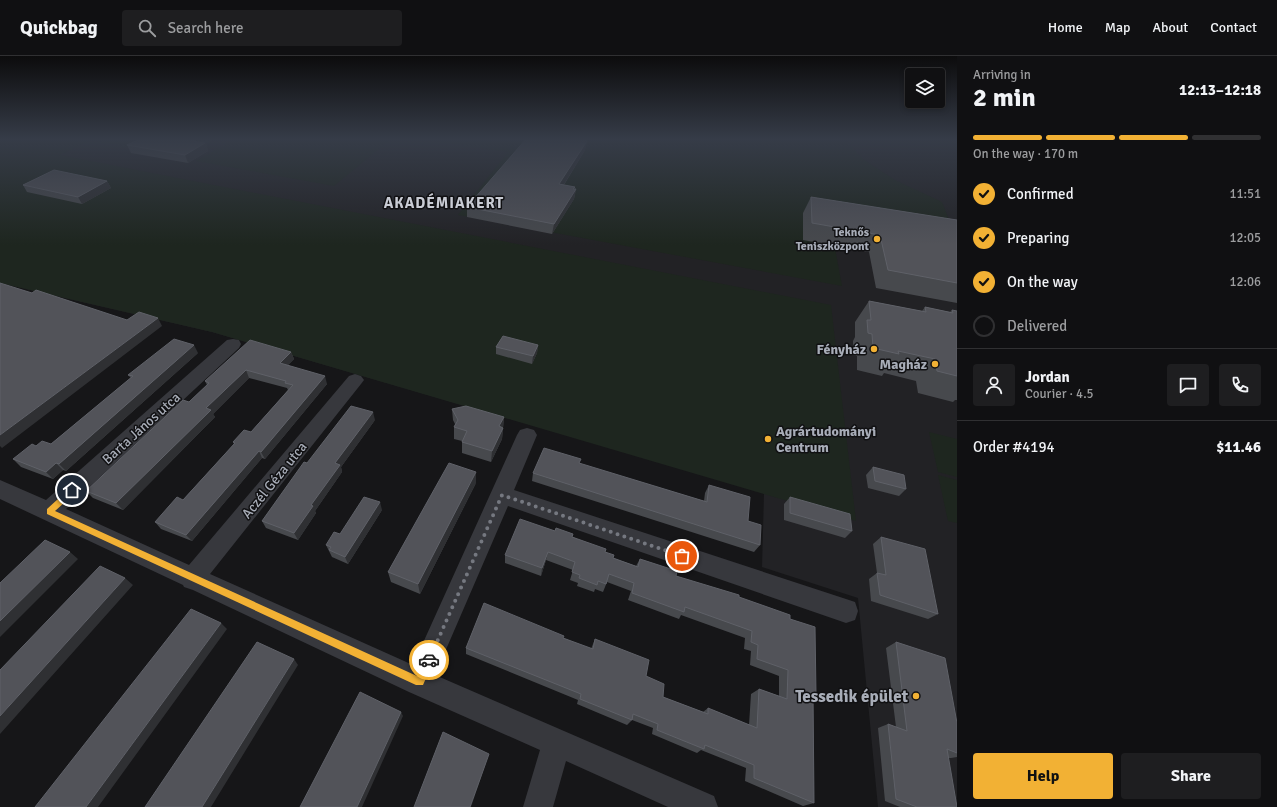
<!DOCTYPE html>
<meta charset="utf-8">
<style>
body{margin:0;font-family:Signika,sans-serif;background:#1e1e20;color:#f1f3f6;height:100vh;display:flex;flex-direction:column;font-size:15px;white-space:nowrap}
*{box-sizing:border-box;margin:0}
p{font-size:13px;color:#9c9d9f}
.icon{flex:none;width:22px;height:22px;fill:none;stroke:currentColor;stroke-width:2;stroke-linecap:round;stroke-linejoin:round}
.map{position:relative;flex:1;overflow:hidden}
.drawer{display:flex;flex-direction:column;background:#101012;width:320px}
.drawer>*{flex:none}
.buttons{position:absolute;left:905px;top:12px;display:grid;gap:8px}
.buttons a{display:grid;place-items:center;width:40px;height:40px;border-radius:4px;background:#101012;box-shadow:0 2px 6px #0003,0 0 0 1px #303032;font-size:20px}
.pin{position:absolute;display:grid;place-items:center;width:34px;height:34px;color:#fff;margin:-17px;border:2px solid #fff;border-radius:50%;box-shadow:0 1px 4px #0007}
.courier{position:absolute;display:grid;place-items:center;width:40px;height:40px;margin:-20px;border:3px solid #f2b134;border-radius:50%;background:#fff;color:#222;box-shadow:0 1px 5px #0007}
.summary em{font-style:normal;font-weight:700}
.summary div{display:flex;flex-direction:column-reverse}
.summary{display:flex;align-items:center;justify-content:space-between;height:68px;padding:0 16px}
h1{font-size:26px;font-weight:700;line-height:30px}
.bar{display:grid;grid-template-columns:repeat(4,1fr);gap:6px 4px;align-content:center;height:48px;padding:0 16px}
.bar i{height:5px;border-radius:3px;background:#303032}
.bar .active{background:#f2b134}
.bar p{grid-column:span 4}
.line{display:flex;align-items:center;gap:10px;padding:0 16px;border-top:1px solid #303032}
.line div{flex:1}
.round{display:grid;place-items:center;flex:none;width:42px;height:42px;border-radius:4px;background:#1e1e20}
ol{padding:0 16px;list-style:none}
li{display:flex;align-items:center;gap:12px;height:44px}
li p{margin-inline-start:auto}
li .icon{padding:4px;border-radius:50%;background:#f2b134;color:#111;stroke-width:4}
li:last-child{color:#9c9d9f}
li i{width:22px;height:22px;border:2px solid #303032;border-radius:50%}
.primary-button{display:flex;gap:8px;margin-top:auto;padding:8px 16px}
.primary-button a{flex:1;height:46px;border-radius:4px;background:#f2b134;color:#111;font-size:16px;font-weight:700;line-height:46px;text-align:center}
.primary-button a+a{background:#1e1e20;color:#f1f3f6}
header{display:flex;align-items:center;gap:24px;box-sizing:border-box;height:56px;padding:0 20px;background:#101012;border-bottom:1px solid #303032}
header strong{font-size:19px}
nav{display:flex;gap:22px;margin-inline-start:auto;font-size:14px}
.search{width:280px;height:36px;background:#1e1e20;display:flex;align-items:center;gap:10px;box-sizing:border-box;padding:0 14px;border-radius:4px;color:#9c9d9f;font-size:15px}
main{display:flex;flex:1;min-height:0}
.map>svg:first-child{display:block}
</style>
<header>
<strong>Quickbag</strong>
<div class="search"><svg class="icon" aria-label="search" viewBox="0 0 24 24"><circle cx="10" cy="10" r="6"/><path d="M15 15l6 6"/></svg>Search here</div>
<nav><a>Home</a><a>Map</a><a>About</a><a>Contact</a></nav>
</header>
<main>
<div class="map">
<svg width="957" height="751" viewBox="0 0 957 751">
<rect width="100%" height="100%" fill="#161618"/>
<path fill="#222225" d="M 0,83 L 957,83 L 957,751 L 878,751 L 858,542 L 762,511 L 764,437 L 212,276 L 0,227 Z"/>
<path fill="#1e261f" d="M 0,83 L 147,83 L 131,91 L 91,84 L 60,99 L 831,249 L 856,465 L 212,276 L 0,227 Z
M 234,83 L 391,83 L 334,130 L 196,105 Z
M 423,83 L 844,83 L 863,103 L 895,124 L 942,146 L 957,184 L 834,187 L 842,230 L 458,159 L 508,96 Z
M 929,376 L 957,383 L 957,421 L 938,416 Z
M 938,419 L 957,424 L 957,467 L 948,465 Z"/>
<g fill="none" stroke-linecap="round" stroke-linejoin="round">
<path fill="#37383d" fill-rule="evenodd" d="M 233,283 L 239,284 L 241,288 L 239,292 L 66,453 L 189,509 L 349,320 L 355,318 L 361,320 L 364,324 L 361,328 L 210,518 L 413,609 L 517,379 L 520,374 L 527,372 L 534,374 L 537,379 L 514,434 L 846,543 L 855,546 L 858,555 L 855,564 L 846,567 L 508,450 L 435,619 L 714,740 L 718,751 L 668,751 L 566,705 L 553,751 L 523,751 L 540,694 L 409,636 L 193,534 L 184,531 L 183,529 L 0,443 L 0,424 L 46,444 L 227,284 Z"/>
</g>
<path fill="#47494d" d="M 587,85 L 585,94 L 564,129 L 576,133 L 574,143 L 552,178 L 467,161 L 467,151 Z
M 206,88 L 208,95 L 188,107 L 131,97 L 127,89 Z
M 107,125 L 111,132 L 82,148 L 27,136 L 23,129 Z
M 811,141 L 957,164 L 957,247 L 876,232 L 869,196 L 803,184 L 803,157 Z
M 869,245 L 922,255 L 925,251 L 950,256 L 952,254 L 957,255 L 957,344 L 955,344 L 953,346 L 918,337 L 916,325 L 884,317 L 882,320 L 857,314 L 857,300 L 853,299 L 853,285 L 855,281 L 855,266 Z
M 538,289 L 537,297 L 532,308 L 496,298 L 496,291 Z
M 291,296 L 294,303 L 288,309 L 327,328 L 265,403 L 262,402 L 192,485 L 161,473 L 155,466 L 183,444 L 234,388 L 233,386 L 251,376 L 288,334 L 287,332 L 249,322 L 213,358 L 215,361 L 123,454 L 93,442 L 86,435 L 189,346 L 207,329 L 205,325 Z
M 198,297 L 66,415 L 63,414 L 53,423 L 21,411 L 13,403 L 51,388 L 131,322 L 128,319 Z
M 452,353 L 504,361 L 502,383 L 491,406 L 462,397 L 462,385 L 454,383 L 454,371 L 455,368 L 453,364 Z
M 375,364 L 341,411 L 342,416 L 315,455 L 316,457 L 298,484 L 266,472 L 262,465 L 307,407 Z
M 579,408 L 704,445 L 705,437 L 709,429 L 748,465 L 760,489 L 754,496 L 532,425 L 533,417 Z
M 873,411 L 906,433 L 899,440 L 868,432 L 866,419 Z
M 476,427 L 420,538 L 391,526 L 388,516 Z
M 790,441 L 852,475 L 845,482 L 784,464 L 784,448 Z
M 382,454 L 348,508 L 332,501 L 326,489 L 340,478 Z
M 573,481 L 605,496 L 613,502 L 636,510 L 640,503 L 676,520 L 739,541 L 790,563 L 816,639 L 813,640 L 814,747 L 803,750 L 745,725 L 746,712 L 701,694 L 697,697 L 652,678 L 653,672 L 632,664 L 627,669 L 577,648 L 578,644 L 466,598 L 466,592 L 563,582 L 591,593 L 595,583 L 646,620 L 663,641 L 703,656 L 708,652 L 749,669 L 751,638 L 759,633 L 779,640 L 779,620 L 750,609 L 751,595 L 744,593 L 745,582 L 681,559 L 679,563 L 628,544 L 631,535 L 607,526 L 603,536 L 595,533 L 594,536 L 577,530 L 578,527 L 570,524 L 573,514 L 546,504 L 541,520 L 505,507 L 505,499 Z
M 881,481 L 938,558 L 928,563 L 871,545 L 869,523 L 877,517 L 873,488 Z
M 896,586 L 957,667 L 957,701 L 951,702 L 948,702 L 957,751 L 900,751 L 885,745 L 878,672 L 888,668 L 896,671 L 886,592 Z"/>
<path fill="#2f3033" d="M 197,83 L 214,83 L 206,88 L 208,95 L 188,107 L 185,99 L 193,85 Z
M 587,85 L 585,94 L 558,138 L 559,128 Z
M 107,125 L 111,132 L 82,148 L 78,141 Z
M 575,131 L 574,136 L 576,133 L 574,143 L 552,178 L 554,168 Z
M 158,262 L 162,270 L 2,392 L 0,390 L 0,379 Z
M 194,289 L 198,297 L 66,415 L 59,408 Z
M 538,289 L 537,297 L 532,308 L 533,300 Z
M 291,296 L 294,303 L 283,314 L 280,307 Z
M 246,314 L 249,322 L 213,358 L 215,361 L 123,454 L 116,447 L 206,352 Z
M 325,320 L 327,328 L 265,403 L 261,396 Z
M 373,356 L 375,364 L 341,411 L 342,416 L 315,455 L 316,457 L 298,484 L 294,477 L 335,407 Z
M 504,361 L 502,383 L 491,406 L 492,395 L 499,370 Z
M 259,395 L 262,402 L 192,485 L 186,479 Z
M 56,407 L 63,414 L 53,423 L 46,416 Z
M 476,416 L 476,427 L 420,538 L 418,528 Z
M 380,446 L 382,454 L 348,508 L 345,501 Z
M 70,496 L 78,503 L 0,581 L 0,565 Z
M 548,496 L 546,504 L 541,520 L 542,512 Z
M 125,522 L 133,529 L 0,678 L 0,660 Z
M 221,567 L 227,573 L 98,751 L 86,751 Z
M 294,603 L 298,609 L 211,751 L 202,751 Z
M 401,656 L 403,660 L 362,751 L 357,751 Z
M 489,698 L 488,701 L 471,751 L 470,751 Z"/>
<path fill="#525359" stroke="#5f6168" d="M 140,83 L 197,83 L 193,85 L 205,87 L 185,99 L 127,89 Z
M 526,83 L 577,83 L 587,85 L 559,128 L 575,131 L 573,133 L 576,133 L 554,168 L 467,151 Z
M 54,114 L 107,125 L 78,141 L 23,129 Z
M 811,141 L 957,164 L 957,227 L 888,214 L 880,179 L 812,167 Z
M 0,227 L 32,237 L 36,234 L 127,264 L 139,256 L 158,262 L 0,379 Z
M 869,245 L 926,256 L 925,251 L 953,257 L 952,254 L 957,255 L 957,320 L 937,315 L 935,303 L 898,295 L 899,298 L 873,292 L 872,278 L 868,277 L 867,264 L 871,264 Z
M 503,280 L 538,289 L 533,300 L 496,291 Z
M 174,283 L 194,289 L 59,408 L 56,407 L 46,416 L 13,403 L 32,388 L 36,390 L 42,385 L 51,388 L 133,320 L 128,319 Z
M 250,284 L 291,296 L 280,307 L 325,320 L 261,396 L 259,395 L 186,479 L 155,466 L 177,441 L 183,444 L 235,387 L 233,386 L 244,374 L 251,376 L 293,329 L 285,327 L 286,325 L 246,314 L 206,352 L 211,354 L 116,447 L 86,435 L 183,344 L 189,346 L 209,327 L 205,325 Z
M 351,350 L 373,356 L 335,407 L 340,409 L 311,449 L 313,450 L 294,477 L 262,465 L 304,406 L 307,407 Z
M 466,350 L 504,361 L 499,370 L 503,372 L 492,395 L 462,386 L 467,375 L 454,371 L 458,364 L 452,353 Z
M 544,392 L 581,403 L 579,407 L 707,446 L 709,429 L 750,441 L 748,465 L 761,469 L 760,489 L 533,417 Z
M 449,407 L 476,416 L 418,528 L 388,516 Z
M 873,411 L 904,419 L 906,433 L 875,425 Z
M 364,441 L 380,446 L 345,501 L 329,494 L 331,491 L 326,489 L 334,476 L 340,478 Z
M 790,441 L 850,458 L 852,475 L 790,457 Z
M 520,463 L 555,475 L 556,472 L 573,478 L 572,481 L 606,493 L 605,496 L 614,499 L 613,502 L 638,511 L 640,503 L 677,515 L 676,520 L 739,539 L 739,541 L 790,559 L 790,563 L 815,571 L 816,639 L 813,638 L 814,747 L 754,722 L 754,709 L 705,689 L 704,693 L 657,674 L 658,668 L 633,658 L 632,664 L 580,643 L 581,638 L 466,592 L 484,547 L 564,580 L 563,582 L 593,593 L 595,583 L 649,604 L 646,620 L 664,628 L 663,641 L 708,658 L 708,652 L 757,672 L 759,633 L 787,643 L 788,614 L 757,603 L 758,589 L 751,586 L 752,575 L 685,551 L 684,556 L 632,537 L 634,527 L 609,518 L 606,528 L 598,525 L 597,529 L 579,522 L 580,519 L 572,516 L 575,506 L 548,496 L 542,512 L 505,499 Z
M 881,481 L 925,493 L 938,558 L 880,539 L 877,517 L 886,519 Z
M 45,484 L 70,496 L 0,565 L 0,527 Z
M 100,510 L 125,522 L 0,660 L 0,614 Z
M 191,553 L 221,567 L 86,751 L 35,751 Z
M 257,586 L 294,603 L 202,751 L 145,751 Z
M 896,586 L 945,602 L 957,667 L 957,697 L 947,693 L 957,751 L 917,751 L 896,743 L 888,668 L 907,675 Z
M 360,636 L 401,656 L 357,751 L 300,751 Z
M 443,676 L 489,698 L 470,751 L 414,751 Z"/>
<linearGradient id="sky" x2="0" y2="1"><stop stop-color="#0c0c0d"/><stop offset="0.44" stop-color="#363c48"/><stop offset="1" stop-color="#363c48" stop-opacity="0"/></linearGradient>
<rect width="957" height="189" fill="url(#sky)"/>
<path fill="#f2b134" d="M 70,432 L 75,432 L 75,437 L 55,455 L 417,620 L 426,600 L 433,600 L 434,604 L 423,629 L 416,629 L 47,458 L 47,453 Z"/>
<g fill="none" stroke-linecap="round" stroke-linejoin="round">
<path stroke="#757880" stroke-width="4" stroke-dasharray="0 7.2" d="M 429,604 L 502,439 L 682,500"/>
</g>
<g fill="#f2b134" stroke="#111113" stroke-width="1.5">
<circle cx="877" cy="183" r="4"/>
<circle cx="874" cy="293" r="4"/>
<circle cx="935" cy="308" r="4"/>
<circle cx="768" cy="383" r="4"/>
<circle cx="916" cy="640" r="4"/>
</g>
<g text-anchor="middle" stroke-width="3" stroke-linejoin="round" paint-order="stroke">
<g font-size="12" font-weight="bold" fill="#a8adb8" stroke="#111113" text-anchor="end">
<text x="869" y="180">Teknős<tspan x="869" dy="14">Teniszközpont</tspan></text>
</g>
<g font-size="14" font-weight="bold" fill="#a8adb8" stroke="#111113" text-anchor="end">
<text x="866" y="298">Fényház</text>
<text x="927" y="313">Magház</text>
<text x="776" y="380" text-anchor="start">Agrártudományi<tspan x="776" dy="16">Centrum</tspan></text>
</g>
<g font-size="14" fill="#a8adb8" stroke="#111113">
<text transform="translate(141 372) rotate(-42)" y="5">Barta János utca</text>
<text transform="translate(274 424) rotate(-51)" y="5">Aczél Géza utca</text>
</g>
<g font-size="15" font-weight="bold" letter-spacing="1" fill="#c9ccd4" stroke="#111113">
<text x="444" y="152">AKADÉMIAKERT</text>
</g>
<g font-size="17" font-weight="bold" fill="#a8adb8" stroke="#111113" text-anchor="end">
<text x="908" y="646">Tessedik épület</text>
</g>
</g>
</svg>
<div class="buttons">
<a><svg class="icon" aria-label="layers" viewBox="0 0 24 24"><path d="M12 4l9 5-9 5-9-5zM3 14l9 5 9-5"/></svg></a>
</div>
<div class="pin" style="left:682px;top:500px;background:#ea580c"><svg class="icon" aria-label="bag" viewBox="0 0 24 24"><path d="M5 8h14l-1 12H6zM9 8a3 3 0 0 1 6 0"/></svg></div>
<div class="pin" style="left:72px;top:434px;background:#1f2937"><svg class="icon" aria-label="home" viewBox="0 0 24 24"><path d="M3 11l9-7 9 7M6 9v11h12V9"/></svg></div>
<div class="courier" style="left:429px;top:604px"><svg class="icon" aria-label="car" viewBox="0 0 24 24"><path d="M5 17H2v-5l4-1 3-4h7l3 4 3 1v5h-3M9 17h6M6 11h13"/><circle cx="7" cy="17" r="2"/><circle cx="17" cy="17" r="2"/></svg></div>
</div>
<section class="drawer">
<div class="summary"><div><h1>2 min</h1><p>Arriving in</p></div><em>12:13–12:18</em></div>
<div class="bar"><i class="active"></i><i class="active"></i><i class="active"></i><i></i><p>On the way · 170 m</p></div>
<ol>
<li><svg class="icon" aria-label="check" viewBox="0 0 24 24"><path d="M5 12l5 5 9-10"/></svg>Confirmed<p>11:51</p></li>
<li><svg class="icon" aria-label="check" viewBox="0 0 24 24"><path d="M5 12l5 5 9-10"/></svg>Preparing<p>12:05</p></li>
<li><svg class="icon" aria-label="check" viewBox="0 0 24 24"><path d="M5 12l5 5 9-10"/></svg>On the way<p>12:06</p></li>
<li><i></i>Delivered</li>
</ol>
<div class="line" style="height:72px"><a class="round"><svg class="icon" aria-label="person" viewBox="0 0 24 24"><circle cx="12" cy="8" r="4"/><path d="M4 21q1-7 8-7t8 7"/></svg></a><div><b>Jordan</b><p>Courier · 4.5</p></div><a class="round"><svg class="icon" aria-label="chat" viewBox="0 0 24 24"><path d="M4 5h16v11H9l-5 4z"/></svg></a><a class="round"><svg class="icon" aria-label="phone" viewBox="0 0 24 24"><path d="M5 4h4l2 5-3 2q2 4 5 5l2-3 5 2v4C11 20 4 13 5 4z"/></svg></a></div>
<div class="line" style="height:52px"><div>Order #4194</div><b>$11.46</b></div>
<div class="primary-button"><a>Help</a><a>Share</a></div>
</section>
</main>
